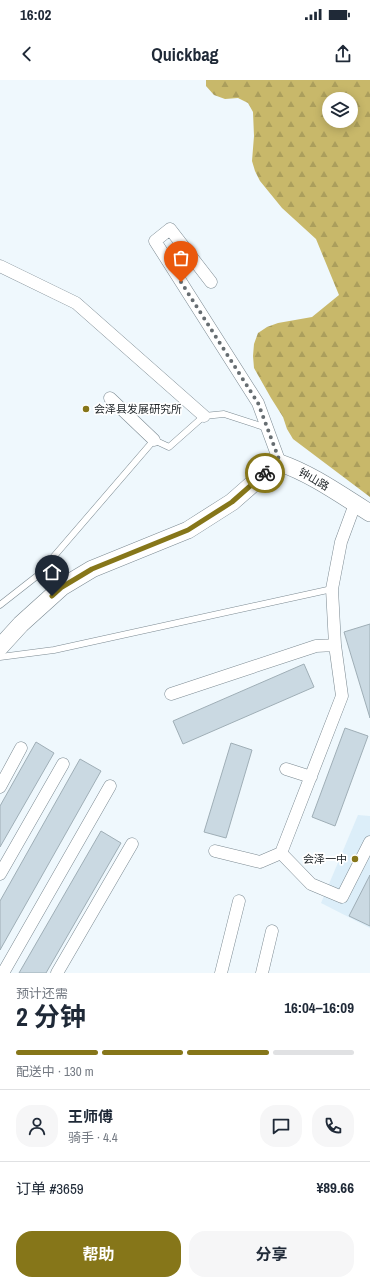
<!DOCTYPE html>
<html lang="zh">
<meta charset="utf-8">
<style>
body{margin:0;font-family:"Archivo Narrow","Noto Sans SC",sans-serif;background:#f6f6f7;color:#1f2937;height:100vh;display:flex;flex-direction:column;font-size:15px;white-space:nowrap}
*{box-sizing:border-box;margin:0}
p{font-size:13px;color:#747a83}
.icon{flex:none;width:22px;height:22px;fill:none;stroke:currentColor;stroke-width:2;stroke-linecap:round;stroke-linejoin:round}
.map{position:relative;height:893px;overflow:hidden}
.drawer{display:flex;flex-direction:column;background:#fff;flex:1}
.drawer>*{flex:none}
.fabs{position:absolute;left:322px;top:12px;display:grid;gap:8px}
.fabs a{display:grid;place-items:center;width:36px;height:36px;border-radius:50%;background:#fff;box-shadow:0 2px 10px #0003;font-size:20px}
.pin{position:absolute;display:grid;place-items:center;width:34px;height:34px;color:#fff;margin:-41px -17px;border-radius:50% 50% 50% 0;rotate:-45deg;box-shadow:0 0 4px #0007}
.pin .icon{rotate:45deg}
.courier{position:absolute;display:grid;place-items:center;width:40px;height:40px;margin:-20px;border:3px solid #867619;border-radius:50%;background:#fff;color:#222;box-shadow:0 1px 5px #0007}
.summary em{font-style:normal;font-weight:700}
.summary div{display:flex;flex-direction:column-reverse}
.summary{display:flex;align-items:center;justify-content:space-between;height:68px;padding:0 16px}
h1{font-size:26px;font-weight:700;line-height:30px}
.bar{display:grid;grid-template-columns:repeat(4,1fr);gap:6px 4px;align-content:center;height:48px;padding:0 16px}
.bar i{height:5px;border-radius:3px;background:#e0e1e3}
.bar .on{background:#867619}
.bar p{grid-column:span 4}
.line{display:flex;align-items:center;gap:10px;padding:0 16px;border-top:1px solid #e0e1e3}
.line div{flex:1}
.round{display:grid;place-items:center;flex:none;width:42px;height:42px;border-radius:16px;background:#f6f6f7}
.cta{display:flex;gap:8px;margin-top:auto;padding:8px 16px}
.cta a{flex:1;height:46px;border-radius:16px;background:#867619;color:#fff;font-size:16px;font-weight:700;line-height:46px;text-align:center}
.cta a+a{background:#f6f6f7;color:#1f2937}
.status{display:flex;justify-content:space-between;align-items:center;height:28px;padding:0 20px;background:#fff;direction:ltr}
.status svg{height:11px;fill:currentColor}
header{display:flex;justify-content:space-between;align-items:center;height:52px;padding:0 16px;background:#fff;font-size:18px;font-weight:700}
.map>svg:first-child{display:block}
</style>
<div class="status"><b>16:02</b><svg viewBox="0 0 49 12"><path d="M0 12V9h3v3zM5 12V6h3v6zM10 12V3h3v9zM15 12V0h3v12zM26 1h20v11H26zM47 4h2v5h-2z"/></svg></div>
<header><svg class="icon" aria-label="back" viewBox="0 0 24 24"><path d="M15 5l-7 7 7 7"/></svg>Quickbag<svg class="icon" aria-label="share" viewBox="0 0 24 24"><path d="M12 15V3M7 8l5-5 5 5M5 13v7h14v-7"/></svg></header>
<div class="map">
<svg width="370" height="893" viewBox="0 0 370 893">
<defs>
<pattern id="forest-firs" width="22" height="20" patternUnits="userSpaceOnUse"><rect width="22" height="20" fill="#c8b86a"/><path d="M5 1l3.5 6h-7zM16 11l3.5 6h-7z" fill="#ab9e5c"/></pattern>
</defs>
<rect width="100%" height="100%" fill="#eff8fd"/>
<path fill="#dceef9" d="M 358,735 L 370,736 L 370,848 L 321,823 Z"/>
<path fill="url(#forest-firs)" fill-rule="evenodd" d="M 206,0 L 370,0 L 370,417 L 293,359 L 287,349 L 283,337 L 271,318 L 254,288 L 253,276 L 254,264 L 258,253 L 267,247 L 278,243 L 312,237 L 339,215 L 316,159 L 282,128 L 260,101 L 255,91 L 252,81 L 254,56 L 253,32 L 248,23 L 238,18 L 225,19 L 214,15 L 206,6 ZM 329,19 L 351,19 L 351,41 L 329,41 Z"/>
<path fill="#cad9e2" stroke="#9faeb6" d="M 370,544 L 370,638 L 344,552 Z
M 304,584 L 314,607 L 183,664 L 173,641 Z
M 345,648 L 368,656 L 335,746 L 312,737 Z
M 36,662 L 54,673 L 0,767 L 0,726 Z
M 231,663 L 252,670 L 226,758 L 204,752 Z
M 80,679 L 101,691 L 0,870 L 0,821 Z
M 101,751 L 121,763 L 46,893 L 19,893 Z
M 370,795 L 370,846 L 349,836 Z"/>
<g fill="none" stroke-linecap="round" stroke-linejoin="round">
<defs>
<path id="lane" d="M 0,525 L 37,496 L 154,360 L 169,367 L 204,336 L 224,334 L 267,348
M 0,577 L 54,570 L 332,509"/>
<path id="street" d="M 0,186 L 76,223 L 204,336
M 211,202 L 170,149 L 155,161 L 258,323 L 280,383
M 110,318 L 154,360
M 171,614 L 316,566 L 335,565
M 286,689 L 311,697
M 0,707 L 21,668
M 215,771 L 260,782 L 281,773 L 342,616 L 335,565 L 332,509 L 341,462 L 355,424
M 281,773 L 311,804 L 342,817 L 370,762
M 0,794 L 63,684
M 3,893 L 110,706
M 57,893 L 132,764
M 221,893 L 239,821
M 262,893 L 272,851"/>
<path id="secondary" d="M 0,567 L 21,544 L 62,507 L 92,489 L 188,450 L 232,422 L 265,393 L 280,383 C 312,394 341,415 370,433"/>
</defs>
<use href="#lane" stroke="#7b8991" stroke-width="7"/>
<use href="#street" stroke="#7b8991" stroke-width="13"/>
<use href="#secondary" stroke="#7b8991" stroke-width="18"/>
<use href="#lane" stroke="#fff" stroke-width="6"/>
<use href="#street" stroke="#fff" stroke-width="12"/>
<use href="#secondary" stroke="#fff" stroke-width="17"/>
</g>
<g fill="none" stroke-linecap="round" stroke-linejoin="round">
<path stroke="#666d71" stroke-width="4" stroke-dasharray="0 7.2" d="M 181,202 L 258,323 L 280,382 L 265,393"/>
<path stroke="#867619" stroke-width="5" d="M 52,516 L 62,507 L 92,489 L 188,450 L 232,422 L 265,393"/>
</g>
<g fill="#867619" stroke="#fff" stroke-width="1.5">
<circle cx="86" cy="329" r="4"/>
<circle cx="355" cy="779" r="4"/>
</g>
<g text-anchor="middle" stroke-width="3.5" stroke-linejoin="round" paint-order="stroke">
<g font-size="11" fill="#1c2225" stroke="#fff" text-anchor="start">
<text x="94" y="333">会泽县发展研究所</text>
<text x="347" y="783" text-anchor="end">会泽一中</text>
</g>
<g font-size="11" fill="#1c2225" stroke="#fff">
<text transform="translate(314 399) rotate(30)" y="4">钟山路</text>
</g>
</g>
</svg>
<div class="fabs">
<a><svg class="icon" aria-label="layers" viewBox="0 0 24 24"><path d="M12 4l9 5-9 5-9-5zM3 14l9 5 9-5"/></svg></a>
</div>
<div class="pin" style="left:181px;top:202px;background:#ea580c"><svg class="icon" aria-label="bag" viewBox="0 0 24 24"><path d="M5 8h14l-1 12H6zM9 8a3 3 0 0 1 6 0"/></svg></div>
<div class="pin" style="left:52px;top:516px;background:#1f2937"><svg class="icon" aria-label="home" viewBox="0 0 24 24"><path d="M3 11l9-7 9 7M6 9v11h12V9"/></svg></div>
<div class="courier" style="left:265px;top:393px"><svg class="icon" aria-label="bike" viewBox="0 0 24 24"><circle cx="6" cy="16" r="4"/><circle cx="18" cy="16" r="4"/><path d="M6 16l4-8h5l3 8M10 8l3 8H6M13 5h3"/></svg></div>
</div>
<section class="drawer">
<div class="summary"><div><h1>2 分钟</h1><p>预计还需</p></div><em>16:04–16:09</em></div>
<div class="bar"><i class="on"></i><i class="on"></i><i class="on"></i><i></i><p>配送中 · 130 m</p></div>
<div class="line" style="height:72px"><a class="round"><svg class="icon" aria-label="person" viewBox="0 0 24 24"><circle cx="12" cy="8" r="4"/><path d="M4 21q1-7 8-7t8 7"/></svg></a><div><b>王师傅</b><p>骑手 · 4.4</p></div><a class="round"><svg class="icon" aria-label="chat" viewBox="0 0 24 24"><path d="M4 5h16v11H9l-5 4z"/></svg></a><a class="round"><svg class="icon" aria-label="phone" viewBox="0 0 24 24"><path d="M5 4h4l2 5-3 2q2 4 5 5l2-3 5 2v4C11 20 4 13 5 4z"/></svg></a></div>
<div class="line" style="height:52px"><div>订单 #3659</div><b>¥89.66</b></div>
<div class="cta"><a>帮助</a><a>分享</a></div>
</section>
